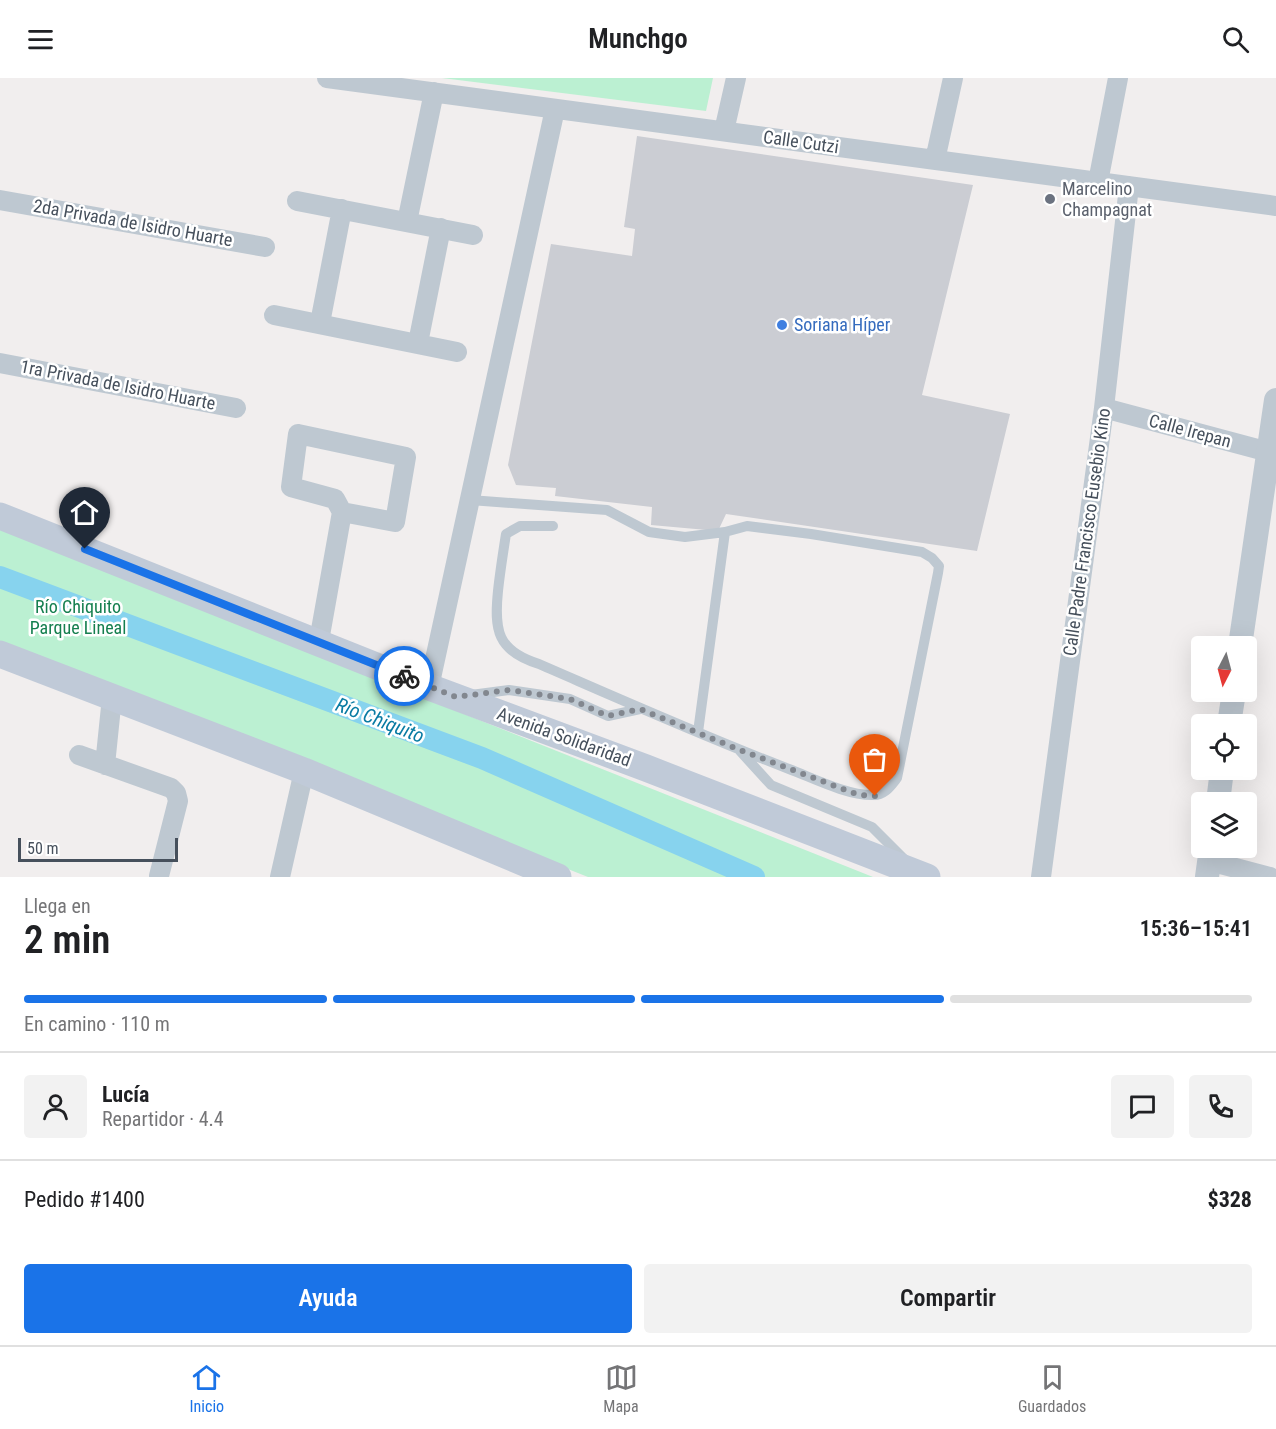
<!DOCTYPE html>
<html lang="es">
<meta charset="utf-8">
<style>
body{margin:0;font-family:"Roboto Condensed",sans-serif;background:#f2f2f2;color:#202124;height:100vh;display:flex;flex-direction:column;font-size:22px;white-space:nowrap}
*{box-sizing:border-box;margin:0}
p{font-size:20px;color:#757577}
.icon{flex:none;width:33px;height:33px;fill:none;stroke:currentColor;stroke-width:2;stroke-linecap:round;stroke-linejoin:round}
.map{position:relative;height:799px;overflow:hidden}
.details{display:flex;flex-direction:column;background:#fff;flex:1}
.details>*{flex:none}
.needle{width:39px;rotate:186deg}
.controls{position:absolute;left:1191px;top:558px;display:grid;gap:12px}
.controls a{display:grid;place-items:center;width:66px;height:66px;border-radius:6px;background:#fff;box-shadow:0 6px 24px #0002;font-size:30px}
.scale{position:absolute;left:18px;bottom:15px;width:160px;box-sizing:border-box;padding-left:6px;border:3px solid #46505c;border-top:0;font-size:16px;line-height:21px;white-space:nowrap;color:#46505c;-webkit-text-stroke:4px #fff;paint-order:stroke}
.pin{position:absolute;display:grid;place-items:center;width:51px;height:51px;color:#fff;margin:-62px -26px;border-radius:50% 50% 50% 0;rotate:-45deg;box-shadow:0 0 6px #0007}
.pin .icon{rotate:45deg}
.courier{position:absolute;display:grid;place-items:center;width:60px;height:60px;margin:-30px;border:4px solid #1a73e8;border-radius:50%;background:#fff;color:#222;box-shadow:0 2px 8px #0007}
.headline em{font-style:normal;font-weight:600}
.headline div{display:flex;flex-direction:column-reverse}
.headline{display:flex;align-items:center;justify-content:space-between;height:102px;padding:0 24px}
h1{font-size:39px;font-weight:600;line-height:45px}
.bar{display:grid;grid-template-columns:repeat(4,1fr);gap:9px 6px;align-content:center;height:72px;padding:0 24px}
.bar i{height:8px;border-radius:4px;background:#e0e0e0}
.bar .current{background:#1a73e8}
.bar p{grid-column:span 4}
.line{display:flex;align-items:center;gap:15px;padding:0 24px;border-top:2px solid #e0e0e0}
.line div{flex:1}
.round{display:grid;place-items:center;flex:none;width:63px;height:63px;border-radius:6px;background:#f2f2f2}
.button{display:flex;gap:12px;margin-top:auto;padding:12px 24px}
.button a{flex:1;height:69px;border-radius:6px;background:#1a73e8;color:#fff;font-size:24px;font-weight:600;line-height:69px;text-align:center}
.button a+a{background:#f2f2f2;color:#202124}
header{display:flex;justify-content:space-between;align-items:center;height:78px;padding:0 24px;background:#fff;font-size:27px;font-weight:600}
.dock{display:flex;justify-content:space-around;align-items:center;height:84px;border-top:2px solid #e0e0e0;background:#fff;font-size:16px;color:#757577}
.dock a{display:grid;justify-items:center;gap:3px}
.dock .current{color:#1a73e8}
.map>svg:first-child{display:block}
</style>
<header><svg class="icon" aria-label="menu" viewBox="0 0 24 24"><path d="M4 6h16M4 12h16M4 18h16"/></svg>Munchgo<svg class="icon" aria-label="search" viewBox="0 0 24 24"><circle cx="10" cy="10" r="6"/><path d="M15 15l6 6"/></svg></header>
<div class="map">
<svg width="1276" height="799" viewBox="0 0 1276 799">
<rect width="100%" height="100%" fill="#f1eeee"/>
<path fill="#bbf0d2" d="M 442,0 L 713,0 L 706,33 Z
M 0,451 L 873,799 L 588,799 L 0,566 Z"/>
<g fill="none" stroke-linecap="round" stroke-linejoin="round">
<path stroke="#87d3ee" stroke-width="22" d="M 0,499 L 482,680 L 754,799"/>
</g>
<path fill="#cbcdd3" d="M 637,58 L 973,107 L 922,317 L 1010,336 L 977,473 L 726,436 L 718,453 L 651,447 L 652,429 L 555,418 L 556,410 L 516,407 L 508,387 L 551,166 L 632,178 L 635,151 L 624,149 Z"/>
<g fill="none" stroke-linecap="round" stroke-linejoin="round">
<path stroke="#bec8d1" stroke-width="10" d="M 470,422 L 607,432 L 649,454 L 685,459 L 725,454 L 747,448 L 811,456 L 922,474 L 932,480 L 939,488 L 938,495 L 897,700 C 890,709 884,718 872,717 C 846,717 813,700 789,691 C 705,659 622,622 539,586 C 497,573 494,552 498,513 C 500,494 503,475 506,456 L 520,448 L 553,448
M 471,617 L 509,612 L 570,621 L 608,638 L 640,631
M 698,654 L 725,454
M 740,673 L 771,707 L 872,749 L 904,781"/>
<path stroke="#bec8d1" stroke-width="20" d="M 327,0 L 1276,128
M 724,53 L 736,0
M 935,82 L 953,0
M 1098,104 L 1118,0
M 0,122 L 265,169
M 297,123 L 473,157
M 407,144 L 434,14
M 274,237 L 457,274
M 320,245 L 342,131
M 418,265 L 441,150
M 0,285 L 236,330
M 1104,330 L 1276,376
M 298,356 L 406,379 L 395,444 L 342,434 L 335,421 L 291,409 Z
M 319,563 L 342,434
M 429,609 L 555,31
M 79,677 L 171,710 L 176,715 L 178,723 L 159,798
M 105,687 L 112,619
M 1209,783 L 1270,799
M 280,799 L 304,693
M 1041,799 L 1104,330 L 1129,108"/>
<path stroke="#bec8d1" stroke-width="24" d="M 1240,568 L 1276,322
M 1229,646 L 1234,614
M 1218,724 L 1222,692
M 1207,799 L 1211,770"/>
<path stroke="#c0cad8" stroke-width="27" d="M 0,438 L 429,609 L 646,690 L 927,799
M 0,576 L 304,693 L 558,799"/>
</g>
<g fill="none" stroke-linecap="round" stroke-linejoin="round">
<path stroke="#82878f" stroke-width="6" stroke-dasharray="0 10.8" d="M 404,598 L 456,619 L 509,612 L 570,621 L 608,638 L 640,631 L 740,672 L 843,711 L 859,717 L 875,718"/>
<path stroke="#1a73e8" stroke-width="8" d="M 85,471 L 404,598"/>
</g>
<circle fill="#6b7280" stroke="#fff" stroke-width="2" cx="1050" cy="121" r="6"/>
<circle fill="#3f7fe0" stroke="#fff" stroke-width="2" cx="782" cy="247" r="6"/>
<g text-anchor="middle" stroke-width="5" stroke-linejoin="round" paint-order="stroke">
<g font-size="18" fill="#46505c" stroke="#fff">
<text transform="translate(801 64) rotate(8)" y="6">Calle Cutzi</text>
<text transform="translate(133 145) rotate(10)" y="6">2da Privada de Isidro Huarte</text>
<text transform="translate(118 307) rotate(11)" y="6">1ra Privada de Isidro Huarte</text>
<text transform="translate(1190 353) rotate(15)" y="6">Calle Irepan</text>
<text transform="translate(1087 454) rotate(-82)" y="6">Calle Padre Francisco Eusebio Kino</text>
<text transform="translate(564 659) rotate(20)" y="6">Avenida Solidaridad</text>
</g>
<g font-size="18" fill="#5b616d" stroke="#fff" text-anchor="start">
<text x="1062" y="117">Marcelino<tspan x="1062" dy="21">Champagnat</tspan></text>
</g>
<g font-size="18" fill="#366cbe" stroke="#fff" text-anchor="start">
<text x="794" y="253">Soriana Híper</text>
</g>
<g font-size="18" fill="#157f4f" stroke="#fff">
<text x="78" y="535">Río Chiquito<tspan x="78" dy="21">Parque Lineal</tspan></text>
</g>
<g font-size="20" font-style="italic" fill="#097ba3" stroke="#fff">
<text transform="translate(380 642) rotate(21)" y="7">Río Chiquito</text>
</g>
</g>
</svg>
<div class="controls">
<a><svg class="needle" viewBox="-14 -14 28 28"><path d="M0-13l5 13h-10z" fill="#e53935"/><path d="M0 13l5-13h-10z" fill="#757577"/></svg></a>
<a><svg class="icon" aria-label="locate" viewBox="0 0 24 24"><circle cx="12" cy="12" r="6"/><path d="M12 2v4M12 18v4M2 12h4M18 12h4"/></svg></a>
<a><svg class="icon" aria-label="layers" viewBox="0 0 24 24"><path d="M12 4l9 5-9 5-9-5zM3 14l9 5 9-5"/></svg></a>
</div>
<div class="scale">50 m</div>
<div class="pin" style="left:875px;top:718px;background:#ea580c"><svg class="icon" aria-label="bag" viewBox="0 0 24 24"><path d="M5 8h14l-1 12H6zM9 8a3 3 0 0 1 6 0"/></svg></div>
<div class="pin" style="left:85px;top:471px;background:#1f2937"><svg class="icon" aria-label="home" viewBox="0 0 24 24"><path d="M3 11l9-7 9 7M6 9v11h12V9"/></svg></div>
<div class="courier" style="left:404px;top:598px"><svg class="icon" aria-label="bike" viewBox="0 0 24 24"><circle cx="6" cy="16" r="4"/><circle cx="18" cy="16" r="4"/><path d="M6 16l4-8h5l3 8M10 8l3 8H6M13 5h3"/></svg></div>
</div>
<section class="details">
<div class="headline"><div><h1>2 min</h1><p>Llega en</p></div><em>15:36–15:41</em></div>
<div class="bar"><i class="current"></i><i class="current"></i><i class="current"></i><i></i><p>En camino · 110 m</p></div>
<div class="line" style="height:108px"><a class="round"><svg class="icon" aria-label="person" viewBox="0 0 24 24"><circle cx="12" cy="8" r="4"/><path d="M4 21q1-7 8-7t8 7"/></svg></a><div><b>Lucía</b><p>Repartidor · 4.4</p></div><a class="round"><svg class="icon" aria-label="chat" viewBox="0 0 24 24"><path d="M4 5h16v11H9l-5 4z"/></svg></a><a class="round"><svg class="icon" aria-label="phone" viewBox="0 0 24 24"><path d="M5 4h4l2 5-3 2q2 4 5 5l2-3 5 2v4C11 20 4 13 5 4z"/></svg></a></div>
<div class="line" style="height:78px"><div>Pedido #1400</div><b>$328</b></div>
<div class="button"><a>Ayuda</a><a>Compartir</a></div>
</section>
<nav class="dock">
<a class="current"><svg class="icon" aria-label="home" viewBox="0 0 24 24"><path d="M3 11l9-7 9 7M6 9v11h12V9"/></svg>Inicio</a>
<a><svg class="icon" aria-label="map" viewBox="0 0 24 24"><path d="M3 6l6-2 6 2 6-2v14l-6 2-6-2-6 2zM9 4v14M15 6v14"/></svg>Mapa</a>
<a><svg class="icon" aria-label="saved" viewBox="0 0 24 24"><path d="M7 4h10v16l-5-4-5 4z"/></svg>Guardados</a>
</nav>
